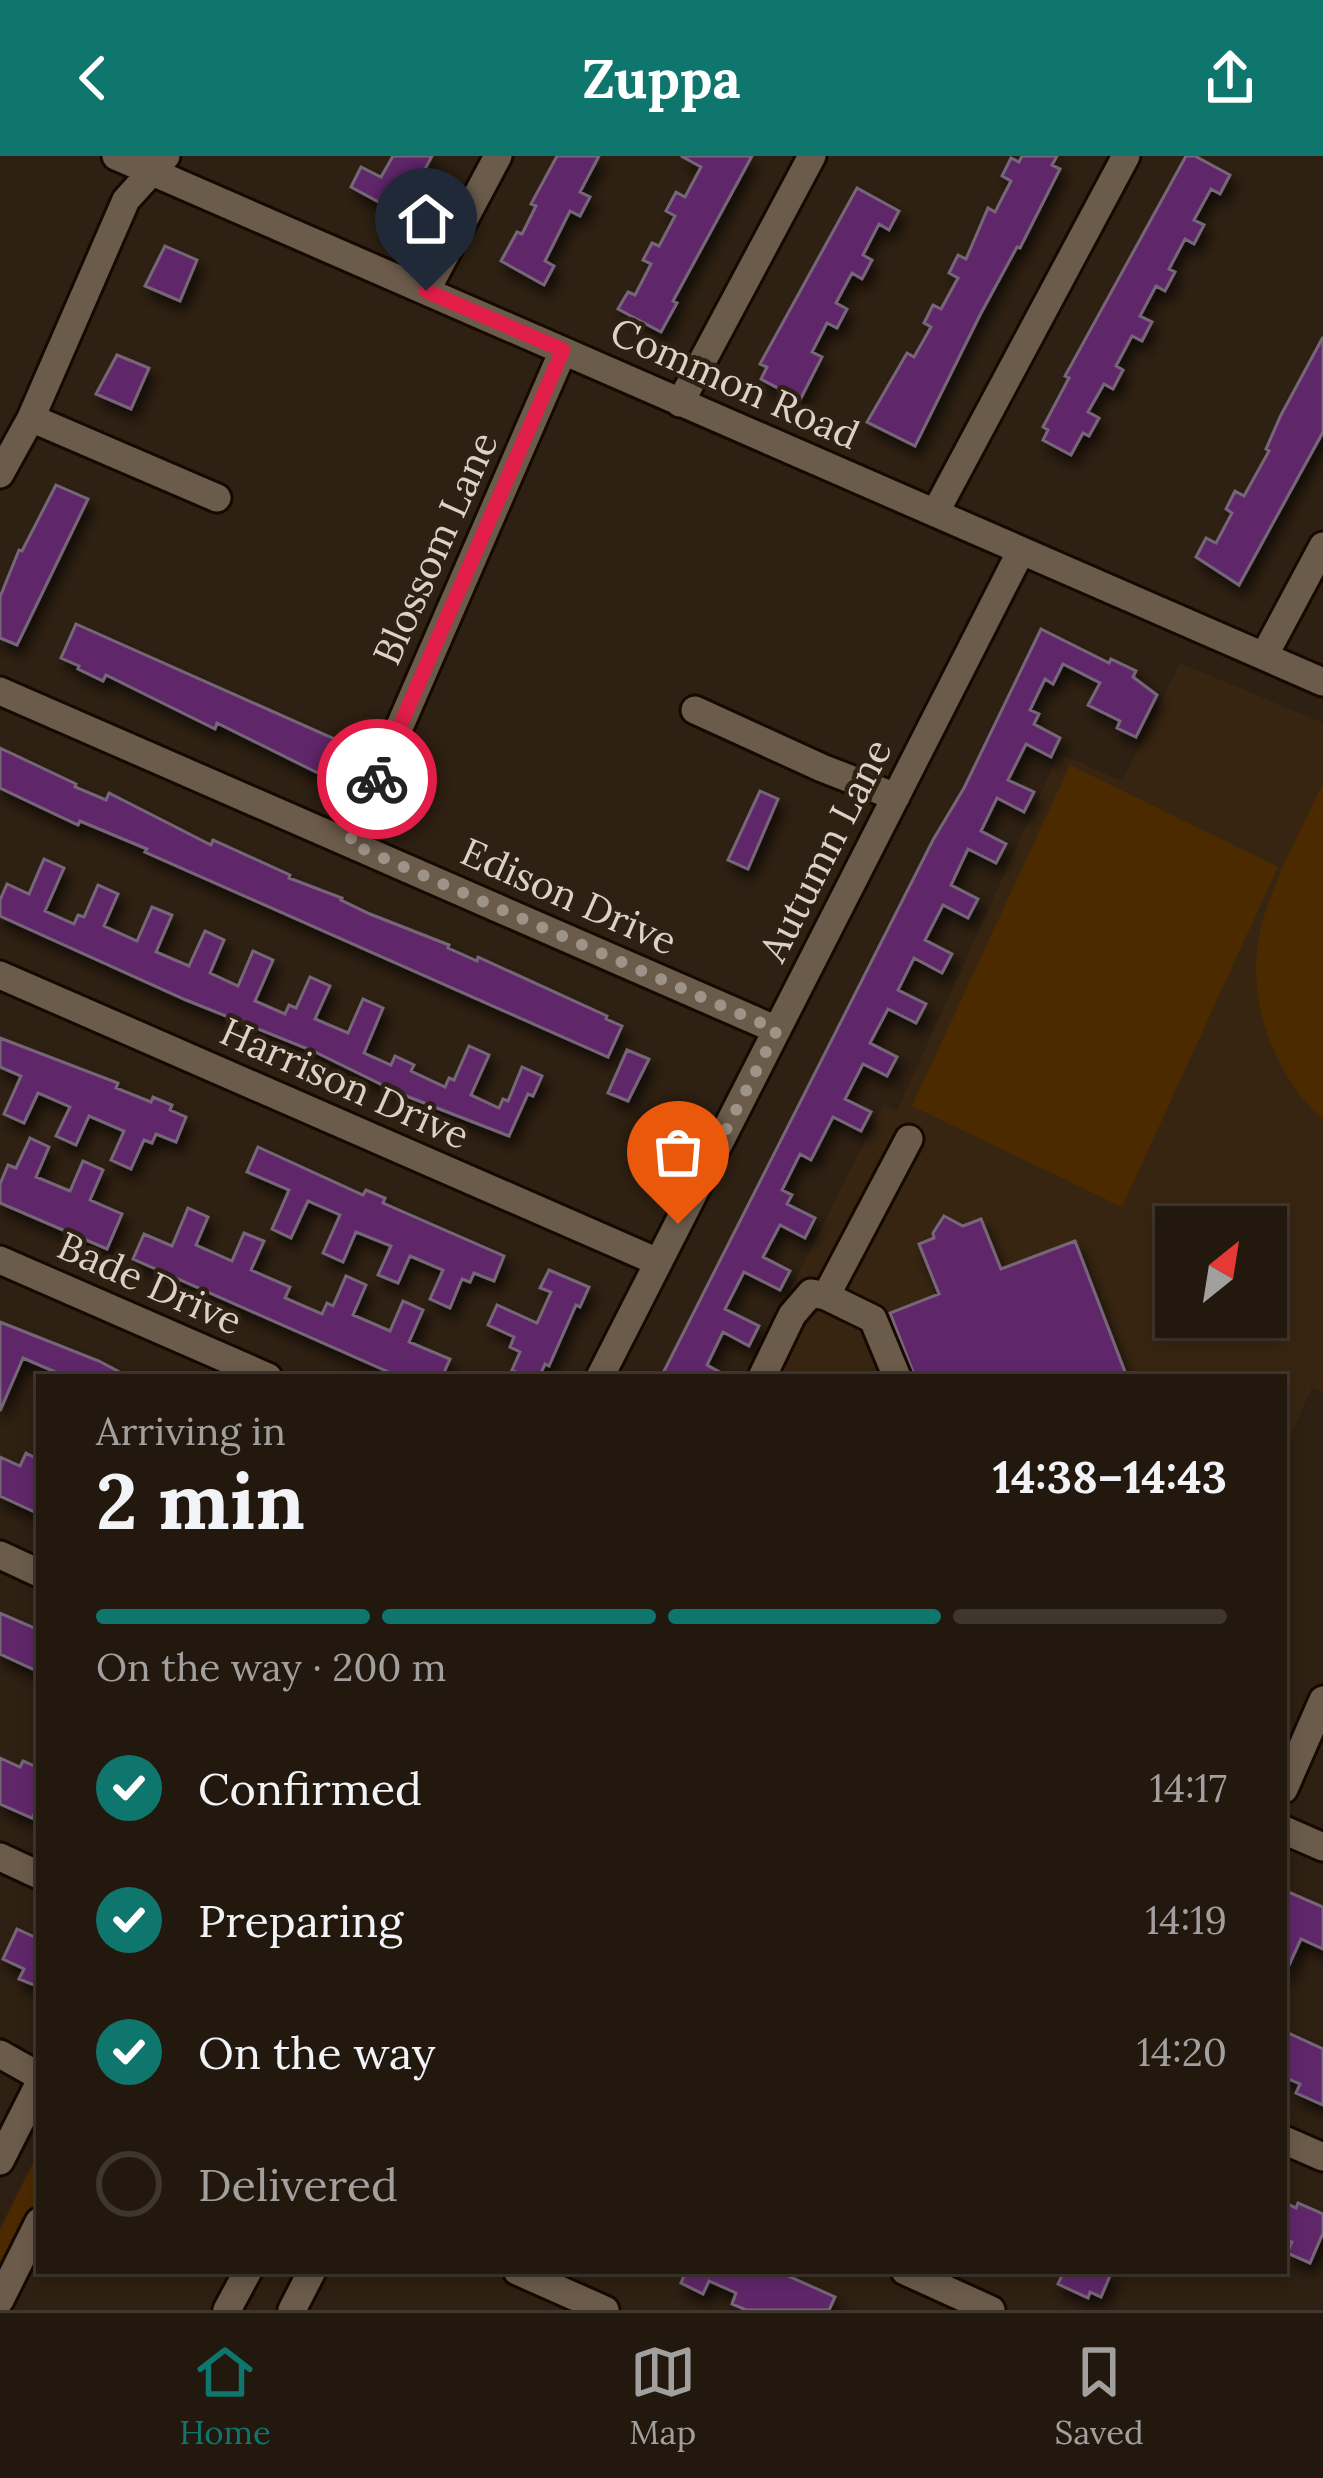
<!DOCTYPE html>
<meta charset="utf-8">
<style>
body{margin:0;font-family:Lora,serif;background:#2e251c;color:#f1f3f6;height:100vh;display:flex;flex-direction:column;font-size:45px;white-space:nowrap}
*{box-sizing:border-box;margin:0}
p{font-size:39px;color:#a2a09e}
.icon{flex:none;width:66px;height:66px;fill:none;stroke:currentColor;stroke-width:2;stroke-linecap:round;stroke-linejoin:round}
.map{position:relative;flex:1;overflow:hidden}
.panel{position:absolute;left:36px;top:1218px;width:1251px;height:900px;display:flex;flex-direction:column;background:#22180e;border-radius:0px;box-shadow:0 6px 18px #0003,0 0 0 3px #3f372e}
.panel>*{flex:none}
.needle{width:78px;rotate:30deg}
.fabs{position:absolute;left:1155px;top:1050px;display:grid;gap:24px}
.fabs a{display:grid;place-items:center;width:132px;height:132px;border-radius:0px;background:#22180e;box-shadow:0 6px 18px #0003,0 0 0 3px #3f372e;font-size:60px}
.pin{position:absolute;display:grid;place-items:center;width:102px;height:102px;color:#fff;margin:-123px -51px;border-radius:50% 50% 50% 0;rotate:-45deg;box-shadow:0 0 12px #0007}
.pin .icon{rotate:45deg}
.courier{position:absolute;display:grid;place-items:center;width:120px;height:120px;margin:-60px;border:9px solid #e11d48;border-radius:50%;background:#fff;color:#222;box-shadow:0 3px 15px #0007}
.head em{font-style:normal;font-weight:700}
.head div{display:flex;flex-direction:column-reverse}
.head{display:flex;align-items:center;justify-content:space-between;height:204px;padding:0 60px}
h1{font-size:78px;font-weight:700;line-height:90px}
.bar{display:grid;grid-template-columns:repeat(4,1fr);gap:18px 12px;align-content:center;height:144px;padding:0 60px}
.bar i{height:15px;border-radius:9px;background:#3f372e}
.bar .on{background:#0f766e}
.bar p{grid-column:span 4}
ol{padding:0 60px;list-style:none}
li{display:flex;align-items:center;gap:36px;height:132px}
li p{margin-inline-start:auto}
li .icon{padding:12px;border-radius:50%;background:#0f766e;color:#fff;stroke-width:4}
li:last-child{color:#a2a09e}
li i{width:66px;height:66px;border:6px solid #3f372e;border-radius:50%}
header{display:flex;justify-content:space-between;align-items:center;height:156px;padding:0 60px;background:#0f766e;color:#fff;font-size:54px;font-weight:700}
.tabs{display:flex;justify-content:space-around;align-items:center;height:168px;border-top:3px solid #3f372e;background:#22180e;font-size:33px;color:#a2a09e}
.tabs a{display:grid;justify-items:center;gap:6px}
.tabs .on{color:#0f766e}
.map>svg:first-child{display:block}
</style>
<header><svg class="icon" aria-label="back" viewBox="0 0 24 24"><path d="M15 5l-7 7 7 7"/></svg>Zuppa<svg class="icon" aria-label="share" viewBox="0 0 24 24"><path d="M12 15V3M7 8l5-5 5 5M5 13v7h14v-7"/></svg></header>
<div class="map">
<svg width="1323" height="2154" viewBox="0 0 1323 2154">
<defs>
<filter id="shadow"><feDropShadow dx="5" dy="9" stdDeviation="6" flood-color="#0009"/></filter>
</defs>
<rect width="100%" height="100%" fill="#2e2012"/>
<path fill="#372511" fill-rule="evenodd" d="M 1180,507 L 1323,567 L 1323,1236 L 1312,1232 L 1284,1295 L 1284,1221 L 746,1221 L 883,949 L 897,955 L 1059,597 L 1122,625 ZM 1176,1071 L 1266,1071 L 1266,1161 L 1176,1161 Z"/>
<path fill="#4b2a00" d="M 1070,609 L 1278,711 L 1122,1051 L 912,950 Z
M 1322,629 L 1323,629 L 1323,964 C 1274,919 1245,843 1260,776 C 1271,726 1301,675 1322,629 Z
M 39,1995 L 39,2039 L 0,2119 L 0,2073 Z"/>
<path fill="#61286b" stroke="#756678" stroke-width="3" filter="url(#shadow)" d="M 393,0 L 432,0 L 417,28 L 423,31 L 404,67 L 382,55 L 384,49 L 351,31 L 361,11 L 381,21 Z
M 557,0 L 599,0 L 580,36 L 590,41 L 580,60 L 570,55 L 545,105 L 554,110 L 544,129 L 501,105 L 517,76 L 522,78 L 536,50 L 531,48 Z
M 681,0 L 752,0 L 673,145 L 677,147 L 661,176 L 618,153 L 628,136 L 635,139 L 651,108 L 643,104 L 652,87 L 659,90 L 675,60 L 666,55 L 676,36 L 685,41 L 701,11 Z
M 1022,0 L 1057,0 L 1052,9 L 1060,13 L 1020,92 L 1017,91 L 980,159 L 915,290 L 867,266 L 907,197 L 914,201 L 931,171 L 924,167 L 933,149 L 941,153 L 958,122 L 949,117 L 958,99 L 966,103 L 988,52 L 995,56 L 1011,25 L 1002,20 L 1011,2 L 1019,6 Z
M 1186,0 L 1195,0 L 1230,19 L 1220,38 L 1211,33 L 1194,64 L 1204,69 L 1194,88 L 1185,83 L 1169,113 L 1175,116 L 1165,135 L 1156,130 L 1140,160 L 1152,166 L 1142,185 L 1132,180 L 1116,210 L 1123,214 L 1113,233 L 1104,228 L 1088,256 L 1099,262 L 1089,280 L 1083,277 L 1071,299 L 1043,284 L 1048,274 L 1043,271 L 1069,222 L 1065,220 Z
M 857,32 L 899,55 L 889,74 L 879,68 L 863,99 L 872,104 L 862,123 L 852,117 L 836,147 L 847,153 L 837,172 L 827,167 L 812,196 L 822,201 L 800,244 L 761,223 L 767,211 L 760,208 Z
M 165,90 L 197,104 L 180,145 L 145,130 Z
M 1323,181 L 1323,276 L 1239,429 L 1196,401 L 1206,382 L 1216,387 L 1232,357 L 1226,353 L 1235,335 L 1244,340 L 1269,295 L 1266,293 L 1281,259 Z
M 117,199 L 149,212 L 131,253 L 96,238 Z
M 56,329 L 88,343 L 17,489 L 0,482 L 0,441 L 19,394 L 22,395 Z
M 76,468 L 339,585 L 324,620 L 217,567 L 215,573 L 106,519 L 103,525 L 78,513 L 79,510 L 61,502 Z
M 1041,473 L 1109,507 L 1111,503 L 1136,515 L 1133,521 L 1157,539 L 1136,581 L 1117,572 L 1120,565 L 1088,549 L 1100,527 L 1063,508 L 1053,528 L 1045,523 L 1030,554 L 1039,558 L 1034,568 L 1060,582 L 1051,601 L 1026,588 L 1008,624 L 1034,636 L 1024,656 L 997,642 L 981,675 L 1006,688 L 996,707 L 968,693 L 951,729 L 978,743 L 968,762 L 943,749 L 925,784 L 952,798 L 942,817 L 914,802 L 898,834 L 926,848 L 916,867 L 888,853 L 870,887 L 897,901 L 887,920 L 863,908 L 845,943 L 871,956 L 861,975 L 833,961 L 811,1004 L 800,998 L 782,1034 L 792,1039 L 787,1048 L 815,1062 L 805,1082 L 780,1069 L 763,1101 L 790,1115 L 780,1134 L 744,1116 L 725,1153 L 759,1170 L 749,1190 L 723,1176 L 707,1209 L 729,1221 L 661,1221 L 933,684 L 964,632 Z
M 0,592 L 76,628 L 75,631 L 106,644 L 109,637 L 211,689 L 213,684 L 290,719 L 289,722 L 342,742 L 341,744 L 370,758 L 449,789 L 448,792 L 477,805 L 478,801 L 607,860 L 606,863 L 622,870 L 608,901 L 145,696 L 147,693 L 80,665 L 78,669 L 0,632 Z
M 760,635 L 778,643 L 748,713 L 728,704 Z
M 44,703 L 64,712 L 45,755 L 74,768 L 78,759 L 84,761 L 98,729 L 118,738 L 104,770 L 137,785 L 152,751 L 172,759 L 156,796 L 189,810 L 205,775 L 224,784 L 210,817 L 238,830 L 253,795 L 273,804 L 255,845 L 285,858 L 289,849 L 296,852 L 310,821 L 330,830 L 315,863 L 348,877 L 363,843 L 383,852 L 364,897 L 391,909 L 395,900 L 414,909 L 411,915 L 445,931 L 449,922 L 454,924 L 469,890 L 489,899 L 471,939 L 499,952 L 503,943 L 508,945 L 522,911 L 542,920 L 533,940 L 528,938 L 509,980 L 401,938 L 313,895 L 186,844 L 0,760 L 0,744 L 7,728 L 29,738 Z
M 0,882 L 118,927 L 116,932 L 151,946 L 153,941 L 172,949 L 170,954 L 186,961 L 176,986 L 156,978 L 152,987 L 144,984 L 131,1013 L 111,1004 L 124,975 L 89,960 L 76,989 L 56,980 L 70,951 L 38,937 L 24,967 L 4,958 L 21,920 L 0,911 Z
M 627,894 L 649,903 L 628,945 L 608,937 Z
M 30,982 L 49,991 L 36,1021 L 70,1035 L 83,1005 L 103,1014 L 90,1044 L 122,1058 L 107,1093 L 0,1047 L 0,1028 L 8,1009 L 16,1012 Z
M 258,991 L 363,1039 L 366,1034 L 385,1042 L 383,1047 L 504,1100 L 494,1125 L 474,1117 L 470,1126 L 462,1123 L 450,1152 L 430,1143 L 443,1114 L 410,1100 L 398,1127 L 378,1119 L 391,1090 L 356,1076 L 343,1106 L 323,1097 L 340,1059 L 308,1045 L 291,1082 L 272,1073 L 289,1034 L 247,1016 Z
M 188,1052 L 208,1061 L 196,1089 L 232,1105 L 244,1077 L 264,1085 L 251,1114 L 290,1131 L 285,1142 L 322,1158 L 327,1147 L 333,1150 L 346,1120 L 366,1129 L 353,1159 L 390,1175 L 403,1145 L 423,1154 L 409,1186 L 450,1203 L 442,1221 L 400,1221 L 133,1103 L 144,1078 L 172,1090 Z
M 944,1060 L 963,1070 L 981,1063 L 1001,1113 L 1075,1085 L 1127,1221 L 915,1221 L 890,1157 L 939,1138 L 919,1088 L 934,1082 L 933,1077 Z
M 549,1114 L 589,1131 L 580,1151 L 576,1149 L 549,1210 L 545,1208 L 539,1221 L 527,1221 L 512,1214 L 520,1196 L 510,1191 L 514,1181 L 488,1169 L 497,1149 L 537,1167 L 551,1136 L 540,1132 Z
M 0,1166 L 99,1205 L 129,1221 L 67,1221 L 23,1202 L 0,1255 Z
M 26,1297 L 39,1304 L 39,1358 L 0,1340 L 0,1301 L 20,1310 Z
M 0,1457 L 39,1474 L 39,1516 L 0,1498 Z
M 0,1602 L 20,1611 L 23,1605 L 39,1612 L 39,1659 L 35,1657 L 32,1662 L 0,1648 Z
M 1284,1734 L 1323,1751 L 1323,1793 L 1301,1783 L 1284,1820 Z
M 17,1773 L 37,1782 L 39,1778 L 39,1831 L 19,1823 L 24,1813 L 3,1803 Z
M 1284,1875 L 1323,1893 L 1323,1949 L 1296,1937 L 1300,1928 L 1284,1921 Z
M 1284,2046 L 1296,2052 L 1298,2047 L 1323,2058 L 1323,2077 L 1310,2107 L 1287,2097 L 1292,2086 L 1284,2083 Z
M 686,2115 L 777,2115 L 835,2141 L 829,2154 L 746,2154 L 732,2148 L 736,2137 L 709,2125 L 703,2138 L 681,2127 Z
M 1064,2115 L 1112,2115 L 1101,2141 L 1090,2136 L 1088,2142 L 1058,2128 Z"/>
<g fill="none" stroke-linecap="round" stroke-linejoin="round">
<defs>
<path id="minor" d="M 116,0 L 1323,526
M 426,135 L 498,0
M 680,247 L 812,0
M 31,262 L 217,342
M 0,318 L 31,262 L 126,44 L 166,0
M 935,357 L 1126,0
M 1264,500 L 1323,390
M 0,535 L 777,874
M 695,554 L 822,612 L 896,641
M 349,687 L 563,195
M 0,819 L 658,1106
M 0,1104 L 268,1221
M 600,1221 L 1021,395
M 762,1221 L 792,1159 L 811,1137 L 826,1140
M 897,1221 L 873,1163 L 826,1140 L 909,983
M 0,1399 L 39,1417
M 1284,1633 L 1323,1544
M 1284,1674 L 1323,1691
M 0,1701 L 39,1719
M 0,1898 L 39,1920
M 1284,1984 L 1323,2001
M 0,2005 L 39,1928
M 517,2115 L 605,2154
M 905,2115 L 991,2154
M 0,2144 L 39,2066
M 227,2154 L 248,2115
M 292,2154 L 312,2115"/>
</defs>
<use href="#minor" stroke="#150901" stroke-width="33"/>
<use href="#minor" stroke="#6b5b4b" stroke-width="27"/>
</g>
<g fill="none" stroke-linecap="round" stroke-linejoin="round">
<path stroke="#9e9388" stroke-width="12" stroke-dasharray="0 21.6" d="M 377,623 L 349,687 L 777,874 L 678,1068"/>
<path stroke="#e11d48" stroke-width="15" d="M 377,623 L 563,194 L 426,135"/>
</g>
<g text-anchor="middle" stroke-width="9" stroke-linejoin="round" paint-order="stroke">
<g font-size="39" fill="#dad1c8" stroke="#2e2012">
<text transform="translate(735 227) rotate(24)" y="14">Common Road</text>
<text transform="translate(435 392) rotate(-66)" y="14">Blossom Lane</text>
<text transform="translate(825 694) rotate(-63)" y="14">Autumn Lane</text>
<text transform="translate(569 740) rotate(24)" y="14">Edison Drive</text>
<text transform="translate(345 927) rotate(24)" y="14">Harrison Drive</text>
<text transform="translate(150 1127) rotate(24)" y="14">Bade Drive</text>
</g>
</g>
</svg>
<div class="fabs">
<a><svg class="needle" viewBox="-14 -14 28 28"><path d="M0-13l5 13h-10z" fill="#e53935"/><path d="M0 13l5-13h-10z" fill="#a2a09e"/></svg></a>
</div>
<div class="pin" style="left:678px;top:1068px;background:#ea580c"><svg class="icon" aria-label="bag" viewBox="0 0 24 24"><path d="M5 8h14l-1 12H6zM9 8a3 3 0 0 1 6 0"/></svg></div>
<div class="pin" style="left:426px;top:135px;background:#1f2937"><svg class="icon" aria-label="home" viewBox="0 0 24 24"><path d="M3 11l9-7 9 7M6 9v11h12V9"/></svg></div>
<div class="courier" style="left:377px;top:623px"><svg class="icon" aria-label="bike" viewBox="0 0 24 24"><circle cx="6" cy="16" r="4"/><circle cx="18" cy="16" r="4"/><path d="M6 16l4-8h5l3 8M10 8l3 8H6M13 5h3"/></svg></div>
<section class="panel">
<div class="head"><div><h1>2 min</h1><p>Arriving in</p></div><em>14:38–14:43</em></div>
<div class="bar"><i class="on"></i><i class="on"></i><i class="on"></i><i></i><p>On the way · 200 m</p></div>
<ol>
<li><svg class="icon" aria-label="check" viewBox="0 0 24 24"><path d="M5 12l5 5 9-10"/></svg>Confirmed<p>14:17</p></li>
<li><svg class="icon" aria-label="check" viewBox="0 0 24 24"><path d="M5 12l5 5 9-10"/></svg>Preparing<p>14:19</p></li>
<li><svg class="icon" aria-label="check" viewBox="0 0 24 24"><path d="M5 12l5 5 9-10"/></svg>On the way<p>14:20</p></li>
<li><i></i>Delivered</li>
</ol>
</section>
</div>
<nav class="tabs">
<a class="on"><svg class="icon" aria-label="home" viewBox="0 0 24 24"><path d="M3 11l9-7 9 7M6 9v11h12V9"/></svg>Home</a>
<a><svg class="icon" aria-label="map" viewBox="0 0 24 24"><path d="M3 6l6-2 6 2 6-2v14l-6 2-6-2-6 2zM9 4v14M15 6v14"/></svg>Map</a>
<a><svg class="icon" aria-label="saved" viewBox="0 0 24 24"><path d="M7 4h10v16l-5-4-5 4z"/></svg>Saved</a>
</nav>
